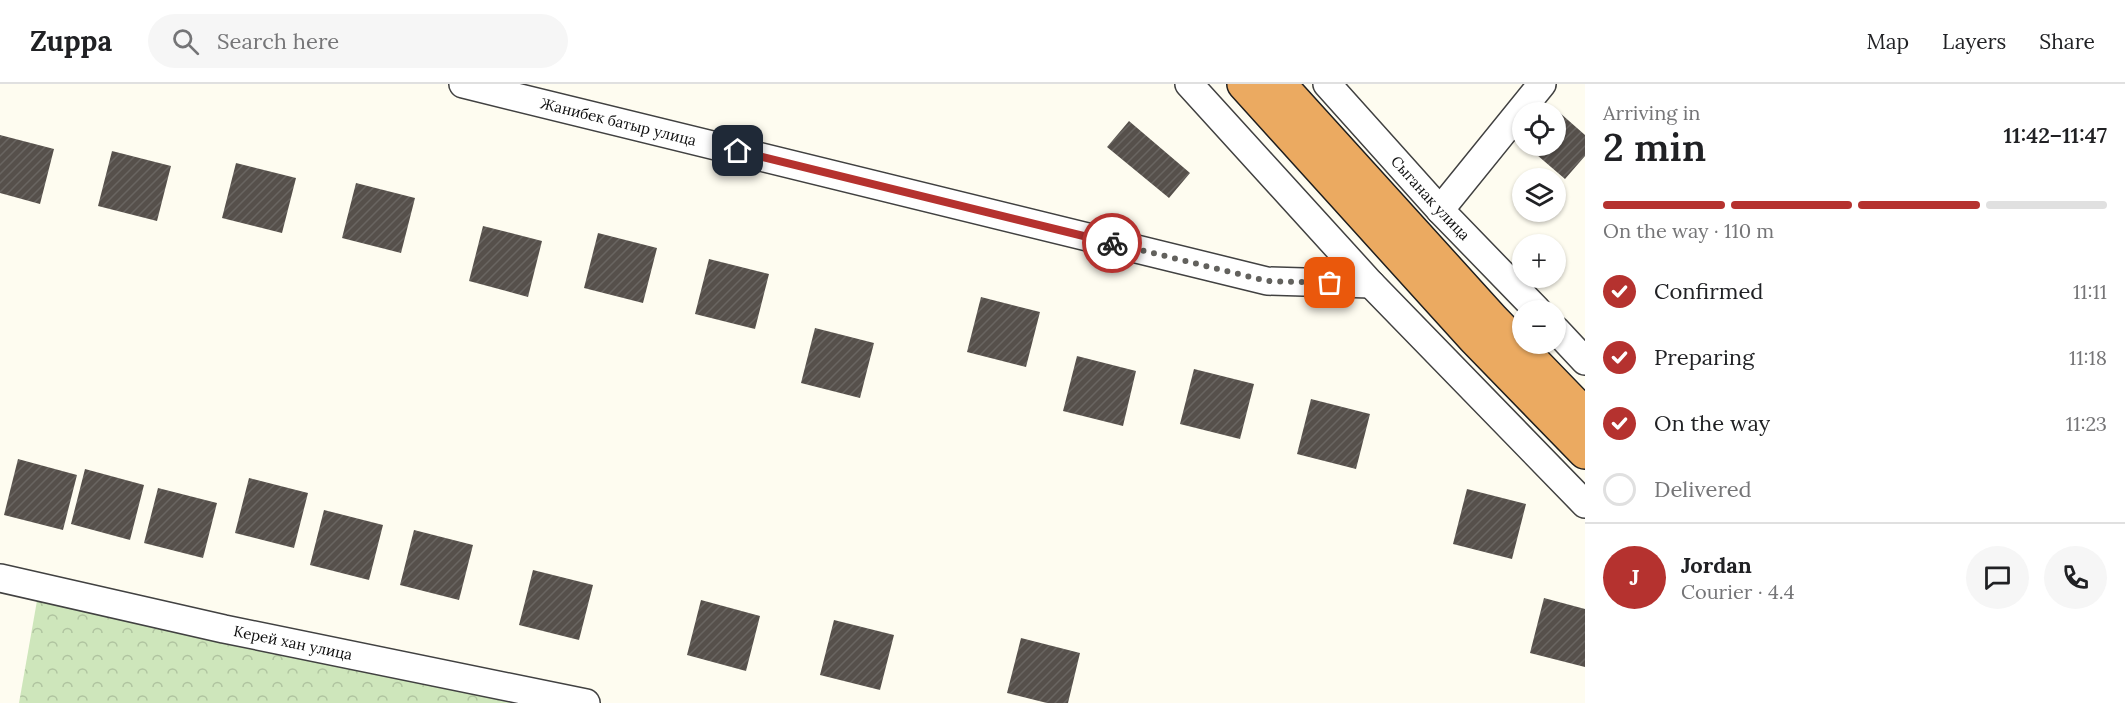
<!DOCTYPE html>
<meta charset="utf-8">
<style>
body{margin:0;font-family:Lora,serif;background:#f6f6f6;color:#202124;height:100vh;display:flex;flex-direction:column;font-size:22px;white-space:nowrap}
*{box-sizing:border-box;margin:0}
p{font-size:20px;color:#757577}
.icon{flex:none;width:33px;height:33px;fill:none;stroke:currentColor;stroke-width:2;stroke-linecap:round;stroke-linejoin:round}
.map{position:relative;flex:1;overflow:hidden}
.sheet{display:flex;flex-direction:column;background:#fff;width:540px}
.sheet>*{flex:none}
.tools{position:absolute;left:1512px;top:18px;display:grid;gap:12px}
.tools a{display:grid;place-items:center;width:54px;height:54px;border-radius:50%;background:#fff;box-shadow:0 2px 4px #0004;font-size:30px}
.pin{position:absolute;display:grid;place-items:center;width:51px;height:51px;color:#fff;margin:-26px;border-radius:12px;box-shadow:0 3px 9px #0006}
.courier{position:absolute;display:grid;place-items:center;width:60px;height:60px;margin:-30px;border:4px solid #b5322f;border-radius:50%;background:#fff;color:#222;box-shadow:0 2px 8px #0007}
.head em{font-style:normal;font-weight:600}
.head div{display:flex;flex-direction:column-reverse}
.head{display:flex;align-items:center;justify-content:space-between;height:102px;padding:0 18px}
h1{font-size:39px;font-weight:600;line-height:45px}
.bar{display:grid;grid-template-columns:repeat(4,1fr);gap:9px 6px;align-content:center;height:72px;padding:0 18px}
.bar i{height:8px;border-radius:4px;background:#e0e0e0}
.bar .current{background:#b5322f}
.bar p{grid-column:span 4}
.line{display:flex;align-items:center;gap:15px;padding:0 18px;border-top:2px solid #e0e0e0}
.line div{flex:1}
.round{display:grid;place-items:center;flex:none;width:63px;height:63px;border-radius:32px;background:#f6f6f6}
ol{padding:0 18px;list-style:none}
li{display:flex;align-items:center;gap:18px;height:66px}
li p{margin-inline-start:auto}
li .icon{padding:6px;border-radius:50%;background:#b5322f;color:#fff;stroke-width:4}
li:last-child{color:#757577}
li i{width:33px;height:33px;border:3px solid #e0e0e0;border-radius:50%}
header{display:flex;align-items:center;gap:36px;box-sizing:border-box;height:84px;padding:0 30px;background:#fff;border-bottom:2px solid #e0e0e0}
header strong{font-size:28px}
nav{display:flex;gap:33px;margin-inline-start:auto;font-size:21px}
.search{width:420px;height:54px;background:#f6f6f6;display:flex;align-items:center;gap:15px;box-sizing:border-box;padding:0 21px;border-radius:33px;color:#757577;font-size:22px}
main{display:flex;flex:1;min-height:0}
.map>svg:first-child{display:block}
</style>
<header>
<strong>Zuppa</strong>
<div class="search"><svg class="icon" aria-label="search" viewBox="0 0 24 24"><circle cx="10" cy="10" r="6"/><path d="M15 15l6 6"/></svg>Search here</div>
<nav><a>Map</a><a>Layers</a><a>Share</a></nav>
</header>
<main>
<div class="map">
<svg width="1585" height="619" viewBox="0 0 1585 619">
<defs>
<pattern id="park-crowns" width="20" height="18" patternUnits="userSpaceOnUse" patternTransform="scale(1.5)"><rect width="20" height="18" fill="#cee6bb"/><path d="M2 6a3 3 0 1 1 6 0M12 15a3 3 0 1 1 6 0" fill="none" stroke="#b0c4a0"/></pattern>
<pattern id="building-hatch" width="6" height="6" patternUnits="userSpaceOnUse" patternTransform="scale(1.5)"><rect width="6" height="6" fill="#56504b"/><path d="M-1 1l2-2M0 6l6-6M5 7l2-2" fill="none" stroke="#696561"/></pattern>
</defs>
<rect width="100%" height="100%" fill="#fefcf0"/>
<path fill="url(#park-crowns)" d="M 38,511 L 547,619 L 19,619 Z"/>
<path fill="url(#building-hatch)" d="M 1560,29 L 1585,51 L 1585,72 L 1565,95 L 1530,65 L 1532,62 L 1556,62 L 1556,34 Z
M 1129,37 L 1190,89 L 1169,114 L 1107,63 Z
M 0,51 L 54,65 L 40,120 L 0,109 Z
M 112,67 L 171,82 L 157,137 L 98,122 Z
M 236,79 L 296,94 L 282,149 L 222,134 Z
M 356,99 L 415,114 L 401,169 L 342,154 Z
M 483,142 L 542,157 L 528,213 L 469,197 Z
M 598,149 L 657,164 L 643,219 L 584,204 Z
M 709,175 L 769,190 L 755,245 L 695,230 Z
M 981,213 L 1040,228 L 1026,283 L 967,268 Z
M 815,244 L 874,259 L 860,314 L 801,299 Z
M 1077,272 L 1136,287 L 1123,342 L 1063,327 Z
M 1194,285 L 1254,300 L 1240,355 L 1180,340 Z
M 1311,315 L 1370,330 L 1356,385 L 1297,370 Z
M 18,375 L 77,391 L 63,446 L 4,431 Z
M 85,385 L 144,401 L 130,456 L 71,440 Z
M 249,394 L 308,409 L 294,464 L 235,449 Z
M 158,404 L 217,419 L 203,474 L 144,459 Z
M 1467,405 L 1526,420 L 1512,475 L 1453,460 Z
M 324,426 L 383,441 L 369,496 L 310,481 Z
M 414,446 L 473,461 L 459,516 L 400,501 Z
M 533,486 L 593,501 L 579,556 L 519,541 Z
M 1544,514 L 1585,525 L 1585,583 L 1530,569 Z
M 701,516 L 760,532 L 746,587 L 687,571 Z
M 834,536 L 894,551 L 880,606 L 820,591 Z
M 1021,554 L 1080,569 L 1068,619 L 1047,619 L 1007,609 Z"/>
<g fill="none" stroke-linecap="round" stroke-linejoin="round">
<defs>
<g id="street">
<path id="s1" d="M 463,0 L 1267,197 L 1371,200"/>
<path d="M 1189,0 L 1371,200 L 1585,420"/>
<path id="s2" d="M 1327,0 L 1440,126 L 1537,226"/>
<path d="M 1440,126 L 1542,0"/>
<path d="M 1556,246 L 1585,277"/>
<path id="s3" d="M 0,494 L 224,545 L 586,619"/>
</g>
<path id="highway" d="M 1244,0 L 1474,254 L 1585,368
M 1279,0 L 1493,236 L 1585,331"/>
</defs>
<use href="#street" stroke="#414141" stroke-width="30"/>
<use href="#highway" stroke="#1f1f1f" stroke-width="36"/>
<use href="#street" stroke="#fff" stroke-width="27"/>
<use href="#highway" stroke="#ebaa61" stroke-width="33"/>
</g>
<g fill="none" stroke-linecap="round" stroke-linejoin="round">
<path stroke="#62615d" stroke-width="6" stroke-dasharray="0 10.8" d="M 1112,159 L 1267,197 L 1330,199"/>
<path stroke="#b5322f" stroke-width="8" d="M 738,67 L 1112,159"/>
</g>
<g text-anchor="middle" stroke-width="6" stroke-linejoin="round" paint-order="stroke">
<g font-size="15" fill="#0e0e0e" stroke="#fff">
<text dy="5" stroke="none"><textPath href="#s1" startOffset="160">Жанибек батыр улица</textPath></text>
<text dy="5" stroke="none"><textPath href="#s2" startOffset="154">Сыганак улица</textPath></text>
<text dy="5" stroke="none"><textPath href="#s3" startOffset="300">Керей хан улица</textPath></text>
</g>
</g>
</svg>
<div class="tools">
<a><svg class="icon" aria-label="locate" viewBox="0 0 24 24"><circle cx="12" cy="12" r="6"/><path d="M12 2v4M12 18v4M2 12h4M18 12h4"/></svg></a>
<a><svg class="icon" aria-label="layers" viewBox="0 0 24 24"><path d="M12 4l9 5-9 5-9-5zM3 14l9 5 9-5"/></svg></a>
<a>+</a>
<a>−</a>
</div>
<div class="pin" style="left:1330px;top:199px;background:#ea580c"><svg class="icon" aria-label="bag" viewBox="0 0 24 24"><path d="M5 8h14l-1 12H6zM9 8a3 3 0 0 1 6 0"/></svg></div>
<div class="pin" style="left:738px;top:67px;background:#1f2937"><svg class="icon" aria-label="home" viewBox="0 0 24 24"><path d="M3 11l9-7 9 7M6 9v11h12V9"/></svg></div>
<div class="courier" style="left:1112px;top:159px"><svg class="icon" aria-label="bike" viewBox="0 0 24 24"><circle cx="6" cy="16" r="4"/><circle cx="18" cy="16" r="4"/><path d="M6 16l4-8h5l3 8M10 8l3 8H6M13 5h3"/></svg></div>
</div>
<section class="sheet">
<div class="head"><div><h1>2 min</h1><p>Arriving in</p></div><em>11:42–11:47</em></div>
<div class="bar"><i class="current"></i><i class="current"></i><i class="current"></i><i></i><p>On the way · 110 m</p></div>
<ol>
<li><svg class="icon" aria-label="check" viewBox="0 0 24 24"><path d="M5 12l5 5 9-10"/></svg>Confirmed<p>11:11</p></li>
<li><svg class="icon" aria-label="check" viewBox="0 0 24 24"><path d="M5 12l5 5 9-10"/></svg>Preparing<p>11:18</p></li>
<li><svg class="icon" aria-label="check" viewBox="0 0 24 24"><path d="M5 12l5 5 9-10"/></svg>On the way<p>11:23</p></li>
<li><i></i>Delivered</li>
</ol>
<div class="line" style="height:108px"><b class="round" style="background:#b5322f;color:#fff">J</b><div><b>Jordan</b><p>Courier · 4.4</p></div><a class="round"><svg class="icon" aria-label="chat" viewBox="0 0 24 24"><path d="M4 5h16v11H9l-5 4z"/></svg></a><a class="round"><svg class="icon" aria-label="phone" viewBox="0 0 24 24"><path d="M5 4h4l2 5-3 2q2 4 5 5l2-3 5 2v4C11 20 4 13 5 4z"/></svg></a></div>
</section>
</main>
